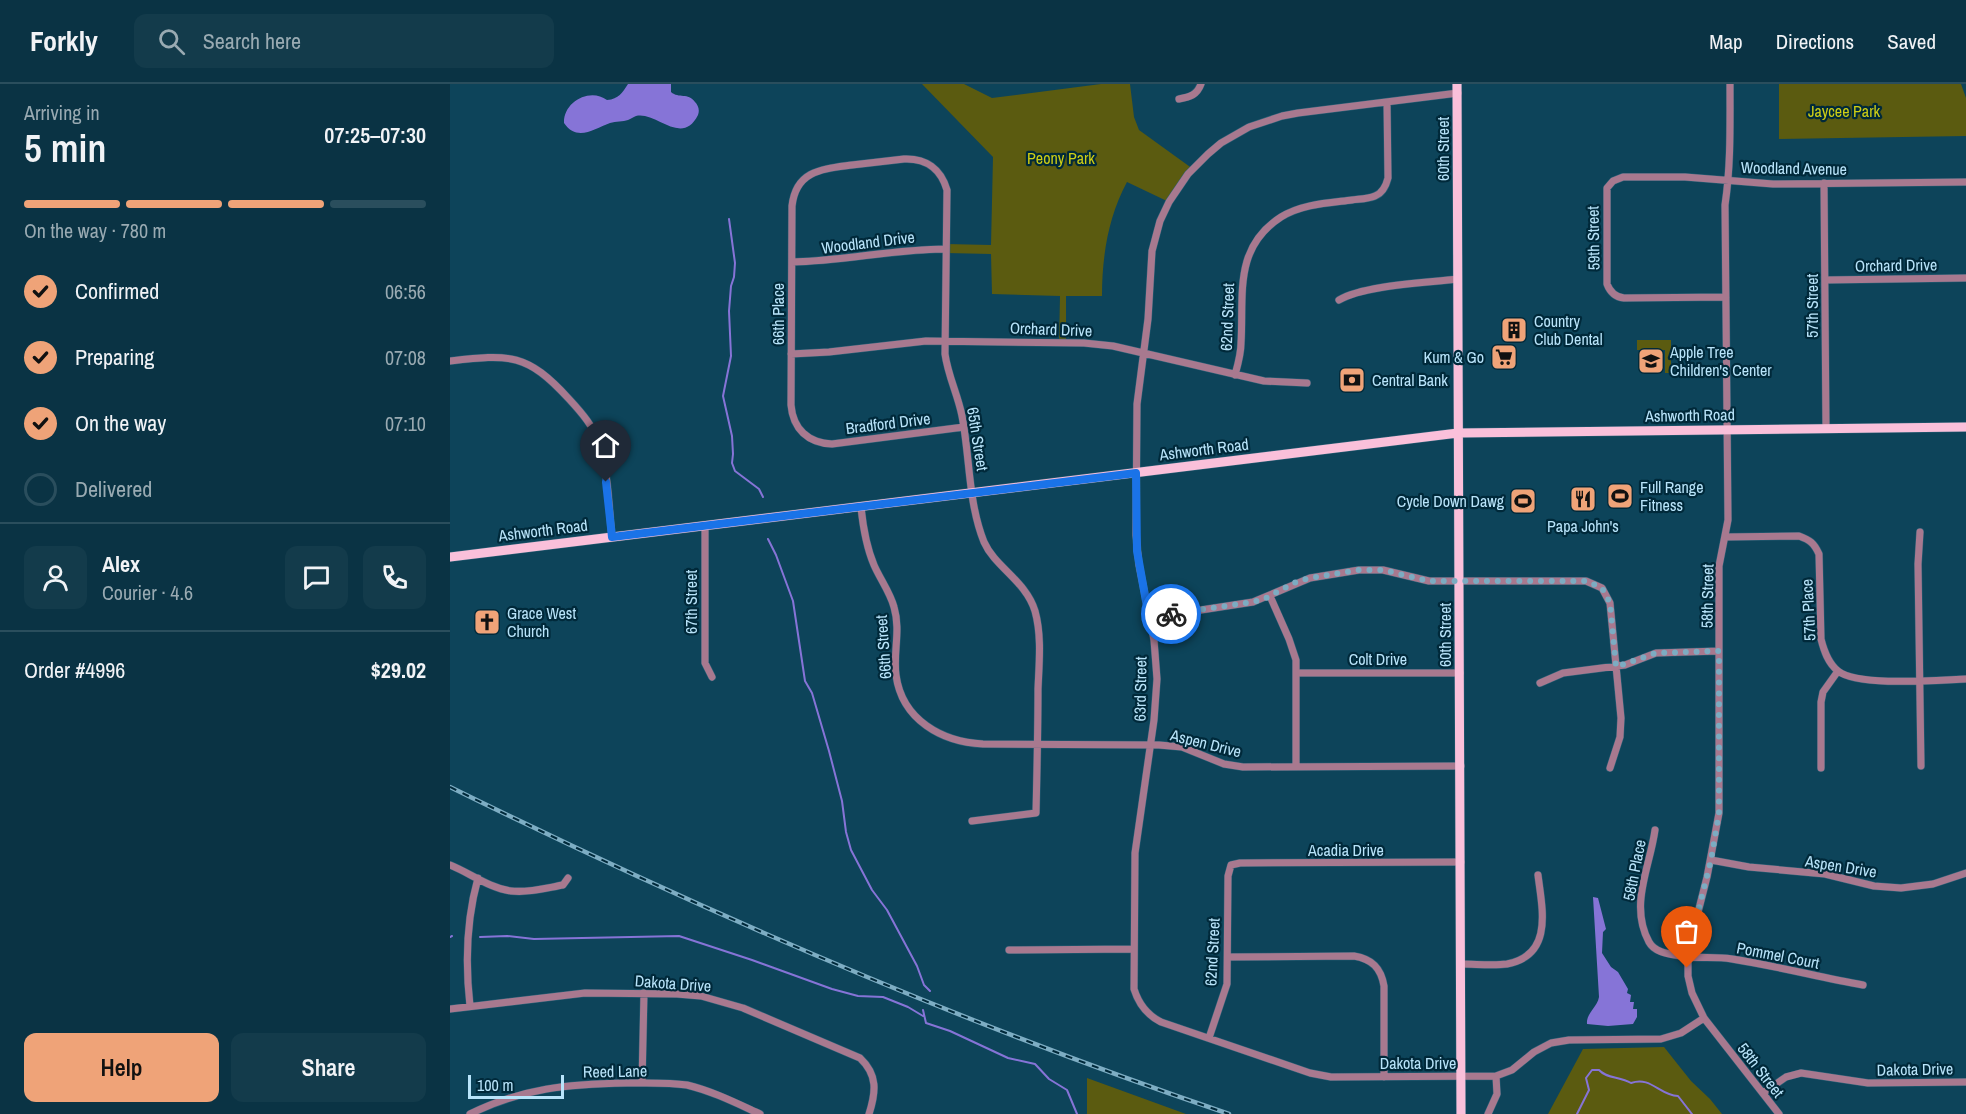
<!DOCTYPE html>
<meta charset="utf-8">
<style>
body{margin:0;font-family:"Archivo Narrow",sans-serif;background:#133b4b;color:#f1f3f6;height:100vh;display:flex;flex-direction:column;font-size:22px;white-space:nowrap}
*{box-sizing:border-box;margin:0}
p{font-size:20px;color:#99aab2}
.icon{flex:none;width:33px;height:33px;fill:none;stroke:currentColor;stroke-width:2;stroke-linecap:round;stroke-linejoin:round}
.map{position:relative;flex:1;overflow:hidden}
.drawer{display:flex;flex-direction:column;background:#0a3344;width:450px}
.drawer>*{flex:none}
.scale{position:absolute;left:18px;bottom:15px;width:96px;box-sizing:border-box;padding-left:6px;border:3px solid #b8e4fa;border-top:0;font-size:16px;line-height:21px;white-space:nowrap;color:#b8e4fa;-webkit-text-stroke:4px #00293a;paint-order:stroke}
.pin{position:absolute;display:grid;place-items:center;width:51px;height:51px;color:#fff;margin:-62px -26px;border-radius:50% 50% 50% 0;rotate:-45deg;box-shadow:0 0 6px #0007}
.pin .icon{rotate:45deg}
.courier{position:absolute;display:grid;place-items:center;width:60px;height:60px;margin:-30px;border:4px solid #1a73e8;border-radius:50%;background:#fff;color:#222;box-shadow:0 2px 8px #0007}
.overview em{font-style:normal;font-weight:600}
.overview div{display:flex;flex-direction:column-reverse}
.overview{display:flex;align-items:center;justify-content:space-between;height:102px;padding:0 24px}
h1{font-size:39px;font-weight:600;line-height:45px}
.bar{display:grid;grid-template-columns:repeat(4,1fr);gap:9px 6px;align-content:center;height:72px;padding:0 24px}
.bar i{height:8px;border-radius:4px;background:#2a4e5d}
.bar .current{background:#efa378}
.bar p{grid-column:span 4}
.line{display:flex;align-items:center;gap:15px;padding:0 24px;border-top:2px solid #2a4e5d}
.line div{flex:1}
.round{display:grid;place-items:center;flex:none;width:63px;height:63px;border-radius:12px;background:#133b4b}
ol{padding:0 24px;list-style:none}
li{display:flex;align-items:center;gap:18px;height:66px}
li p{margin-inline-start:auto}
li .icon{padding:6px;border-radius:50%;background:#efa378;color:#111;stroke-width:4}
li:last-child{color:#99aab2}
li i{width:33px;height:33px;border:3px solid #2a4e5d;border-radius:50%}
.button{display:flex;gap:12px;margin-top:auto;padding:12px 24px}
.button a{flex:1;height:69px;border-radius:12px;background:#efa378;color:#111;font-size:24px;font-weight:600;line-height:69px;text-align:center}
.button a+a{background:#133b4b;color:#f1f3f6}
header{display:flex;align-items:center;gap:36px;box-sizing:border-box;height:84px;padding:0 30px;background:#0a3344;border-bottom:2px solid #2a4e5d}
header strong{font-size:28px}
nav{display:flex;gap:33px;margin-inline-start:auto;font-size:21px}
.search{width:420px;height:54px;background:#133b4b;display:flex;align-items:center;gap:15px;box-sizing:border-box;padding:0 21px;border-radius:12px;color:#99aab2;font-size:22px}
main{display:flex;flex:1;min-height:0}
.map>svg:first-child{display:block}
</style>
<header>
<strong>Forkly</strong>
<div class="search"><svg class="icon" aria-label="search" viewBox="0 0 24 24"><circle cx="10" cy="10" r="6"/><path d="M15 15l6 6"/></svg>Search here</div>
<nav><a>Map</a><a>Directions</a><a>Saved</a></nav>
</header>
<main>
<section class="drawer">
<div class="overview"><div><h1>5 min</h1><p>Arriving in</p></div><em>07:25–07:30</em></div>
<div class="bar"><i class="current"></i><i class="current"></i><i class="current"></i><i></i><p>On the way · 780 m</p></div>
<ol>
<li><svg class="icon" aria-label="check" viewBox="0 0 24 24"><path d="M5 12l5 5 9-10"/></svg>Confirmed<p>06:56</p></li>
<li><svg class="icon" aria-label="check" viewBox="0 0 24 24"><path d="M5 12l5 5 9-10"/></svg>Preparing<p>07:08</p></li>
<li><svg class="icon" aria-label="check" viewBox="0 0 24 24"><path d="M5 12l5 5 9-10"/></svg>On the way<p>07:10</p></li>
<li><i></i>Delivered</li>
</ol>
<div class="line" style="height:108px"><a class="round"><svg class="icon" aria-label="person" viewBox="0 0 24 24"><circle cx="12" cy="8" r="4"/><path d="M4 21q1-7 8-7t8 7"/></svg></a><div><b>Alex</b><p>Courier · 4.6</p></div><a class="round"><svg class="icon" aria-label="chat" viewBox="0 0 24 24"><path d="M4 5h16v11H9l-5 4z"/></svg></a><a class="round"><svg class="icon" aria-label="phone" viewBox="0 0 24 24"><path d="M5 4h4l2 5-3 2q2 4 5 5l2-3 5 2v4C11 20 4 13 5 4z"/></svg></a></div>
<div class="line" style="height:78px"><div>Order #4996</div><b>$29.02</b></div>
<div class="button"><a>Help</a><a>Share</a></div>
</section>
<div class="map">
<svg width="1516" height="1030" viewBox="0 0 1516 1030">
<rect width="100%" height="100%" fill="#0d445a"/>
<path fill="#5b5b10" d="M 472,0 L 514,0 L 542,14 L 651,0 L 680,0 L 684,33 L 689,46 L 743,85 L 719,118 L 677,98 C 658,133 652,173 652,212 L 616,212 L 616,259 L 609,259 L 610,212 L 542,210 L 541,170 L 496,169 L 496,160 L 541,161 L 543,73 Z
M 1329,0 L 1511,0 L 1516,14 L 1516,52 L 1329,55 Z
M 1187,256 L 1221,256 L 1221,289 L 1215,289 L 1215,266 L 1187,266 Z
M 1214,963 L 1241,997 L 1260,1015 L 1272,1030 L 1098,1030 L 1133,965 Z
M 637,994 L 736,1030 L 637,1030 Z"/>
<path fill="#8674d7" d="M 178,0 L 221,0 L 221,8 C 229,15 238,8 245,18 C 248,21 250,26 248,31 C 232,63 206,27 186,32 C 183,33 181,35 178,36 C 173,38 166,37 160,39 C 144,45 127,58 114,39 C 113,18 140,3 157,16 C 169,15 172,9 178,0 Z
M 1143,813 L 1148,814 L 1156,845 L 1153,848 L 1152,869 L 1161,883 L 1168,888 L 1178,905 L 1177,909 L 1181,911 L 1180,918 L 1184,918 L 1183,925 L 1187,925 L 1187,933 L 1183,940 L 1158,942 L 1137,940 C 1136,929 1147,924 1149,913 Z"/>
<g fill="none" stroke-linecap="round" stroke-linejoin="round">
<path stroke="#8674d7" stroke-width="2" d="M 279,135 L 285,179 L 284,193 L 281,202 L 279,227 L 281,272 L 273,312 L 282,352 L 283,370 L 282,379 L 285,387 L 309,405 L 313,413
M 318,455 L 326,471 L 343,517 L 355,597 L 362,609 L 379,667 L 392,717 L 396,748 L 401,766 L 422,806 L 437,826 L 467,882 L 474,901 L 480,907
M 0,853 L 2,852
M 30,853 L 57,852 L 84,855 L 229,852 L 302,876 L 382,905 L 408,912 L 433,913 L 458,923 L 473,932
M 473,926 L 476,939 L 500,947 L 558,974 L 585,980 L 599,995 L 617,1006 L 627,1030
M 1127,1030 L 1139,1006 L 1136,994 L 1142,986 L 1149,986 C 1157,995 1170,992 1181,999 C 1201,992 1209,1011 1228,1012 L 1242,1030"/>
<defs>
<path id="minor" d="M 1280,0 C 1280,41 1281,81 1275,121 L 1278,436 L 1269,482 L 1269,729 L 1257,793 L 1240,860 L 1238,873 L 1238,892 L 1242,909 L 1254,934 L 1329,1030
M 1008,9 L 848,29 L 832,32 L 799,43 L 771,59 L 758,70 L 738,90 L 719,118 L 710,137 L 702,167 L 698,235 L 687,320 L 686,451 L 689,481 L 704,556 L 707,595 L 704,636 L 685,769 L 684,905 C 689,921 697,931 711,938 L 860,989 L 881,993 L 1046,992 L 1062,986 L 1084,968 L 1101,959 L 1119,956 L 1211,955 L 1231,949 L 1254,934
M 729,15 C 740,13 747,11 751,0
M 1374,99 L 1376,345
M 342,178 C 394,177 444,165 496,165
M 1376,196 L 1516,194
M 1276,213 L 1174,214 C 1165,213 1160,208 1157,200 L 1157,104 L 1163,97 L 1173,93 L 1235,93 L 1323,100 L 1516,98
M 889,216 C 915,201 976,199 1008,195
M 341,270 L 379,268 L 476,257 L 634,259 L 663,262 L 814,297 L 857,299
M 0,277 C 60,270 77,269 119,315 C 132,329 144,343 150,361 C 158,388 159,425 162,453
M 785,291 C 788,280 791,270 791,259 C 794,211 783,164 831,133 C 852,120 878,119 902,116 C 909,115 918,115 925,112 C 933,109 936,102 938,94 L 937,18
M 514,343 L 382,360 C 358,359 343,345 341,321 L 342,122 C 346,86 373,85 402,81 C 419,79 437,77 454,75 C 476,74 491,85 497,106 L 495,270 C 498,292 508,311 512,332 C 520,373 518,418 534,458 C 545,483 576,497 585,527 C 592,552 589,580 588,605 C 588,646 587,687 586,729 L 522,737
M 411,423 C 413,443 416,462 424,481 C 430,495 440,508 444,523 C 451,547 443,567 446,591 C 452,636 492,658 533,660 L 709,661 L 732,663 L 774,680 L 793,683 L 1011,682
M 255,442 L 255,579 L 262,593
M 1470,448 L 1468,480 L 1471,682
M 1275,453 L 1349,452 C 1360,456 1364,459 1369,470 L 1371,555 C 1374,567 1378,579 1388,587 C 1408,603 1488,596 1516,595
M 820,512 L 839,555 L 846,576 L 846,683
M 699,534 L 803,518 L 860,494 L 909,486 L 933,486 L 979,497 L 1136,497 L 1152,504 L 1160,519 L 1171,634 L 1170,653 L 1160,684
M 846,589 L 1010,589
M 1090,599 L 1113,589 L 1175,581 L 1206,569 L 1269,567
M 1371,684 L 1371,618 L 1373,608 L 1388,587
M 1205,746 C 1200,783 1179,821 1199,858 C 1205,869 1220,870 1231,872 C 1248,875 1265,872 1282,875 C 1326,882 1369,893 1413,901
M 1261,776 L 1299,783 L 1375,790 L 1424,802 L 1451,804 L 1483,800 L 1516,789
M 0,781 C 20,789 39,804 61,807 C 78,809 96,804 113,801 L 118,794
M 559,866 L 684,865
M 778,873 L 904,872 C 922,875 931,884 934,902 L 934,993
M 1011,880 C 1026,880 1043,882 1057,880 C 1104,871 1092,824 1088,791
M 20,922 C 15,878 16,837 28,794
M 0,925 L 135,909 L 227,910 L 251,912 L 293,924 L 410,974 C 428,991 426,1008 419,1030
M 759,954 L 777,900 L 778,792 L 781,781 L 790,779 L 1011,778
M 192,999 L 194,909
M 1313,1009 L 1336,993 L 1351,989 L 1418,999 L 1516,998
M 20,1030 C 73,1004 118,1000 177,999 C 196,999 217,998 237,1001 C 262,1007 286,1019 310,1030
M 1038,1030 L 1047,1010 L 1046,992"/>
<path id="major" d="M 1007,0 L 1011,1030
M 0,473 L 1008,349 L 1516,343"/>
</defs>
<use href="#minor" stroke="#2c6177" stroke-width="8"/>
<use href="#major" stroke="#2c6177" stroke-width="10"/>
<use href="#minor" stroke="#a8798f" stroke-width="7"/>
<use href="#major" stroke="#fac0da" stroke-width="9"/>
<defs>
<path id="rail" d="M 0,703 C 252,827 513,940 779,1030"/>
</defs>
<use href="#rail" stroke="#7dadc3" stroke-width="4.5"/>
<use href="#rail" stroke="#00293a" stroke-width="2" stroke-dasharray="7" stroke-linecap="butt"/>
</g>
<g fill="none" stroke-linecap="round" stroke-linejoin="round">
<path stroke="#7cacc2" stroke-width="6" stroke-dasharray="0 10.8" d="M 721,530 L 803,518 L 814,515 L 848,497 L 860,494 L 909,486 L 933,486 L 979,497 L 1136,497 L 1152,504 L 1160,519 L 1166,583 L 1206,569 L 1269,567 L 1269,729 L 1261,776 L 1240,860 L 1237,884"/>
<path stroke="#1a73e8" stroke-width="8" d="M 156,398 L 162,453 L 686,389 L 687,467 L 699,534 L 721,530"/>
</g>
<defs>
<symbol id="building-square" viewBox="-11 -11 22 22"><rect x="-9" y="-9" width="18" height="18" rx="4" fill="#efa378" stroke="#00293a"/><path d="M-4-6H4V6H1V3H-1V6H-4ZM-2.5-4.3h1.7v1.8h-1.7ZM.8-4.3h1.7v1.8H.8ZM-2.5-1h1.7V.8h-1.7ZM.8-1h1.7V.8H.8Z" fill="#111"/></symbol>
<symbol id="supermarket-square" viewBox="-11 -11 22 22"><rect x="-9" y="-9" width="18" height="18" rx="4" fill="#efa378" stroke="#00293a"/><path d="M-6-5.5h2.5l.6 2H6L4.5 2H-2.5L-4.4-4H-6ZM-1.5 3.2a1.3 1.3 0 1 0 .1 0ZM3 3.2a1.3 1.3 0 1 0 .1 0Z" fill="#111"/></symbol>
<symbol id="school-square" viewBox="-11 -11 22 22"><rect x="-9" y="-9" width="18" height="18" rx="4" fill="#efa378" stroke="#00293a"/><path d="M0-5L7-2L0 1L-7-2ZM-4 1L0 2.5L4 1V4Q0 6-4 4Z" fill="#111"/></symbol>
<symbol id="bank-square" viewBox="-11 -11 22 22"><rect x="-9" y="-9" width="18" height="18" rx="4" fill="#efa378" stroke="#00293a"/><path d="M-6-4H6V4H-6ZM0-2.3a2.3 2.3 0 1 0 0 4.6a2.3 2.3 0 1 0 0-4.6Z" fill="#111"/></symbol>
<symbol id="stadium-square" viewBox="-11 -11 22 22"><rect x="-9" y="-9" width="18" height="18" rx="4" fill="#efa378" stroke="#00293a"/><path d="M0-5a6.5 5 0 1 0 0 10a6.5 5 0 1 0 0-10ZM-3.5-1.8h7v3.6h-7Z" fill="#111"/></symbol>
<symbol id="restaurant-square" viewBox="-11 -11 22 22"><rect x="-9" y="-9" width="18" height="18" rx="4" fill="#efa378" stroke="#00293a"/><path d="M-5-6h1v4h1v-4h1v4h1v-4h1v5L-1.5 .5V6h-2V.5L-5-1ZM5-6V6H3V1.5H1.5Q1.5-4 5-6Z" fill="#111"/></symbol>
<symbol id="church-square" viewBox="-11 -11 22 22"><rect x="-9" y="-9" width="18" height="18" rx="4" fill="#efa378" stroke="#00293a"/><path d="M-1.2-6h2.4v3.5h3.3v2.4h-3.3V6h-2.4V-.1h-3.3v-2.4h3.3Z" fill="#111"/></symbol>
</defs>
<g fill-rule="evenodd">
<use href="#building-square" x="1049" y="231" width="30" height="30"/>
<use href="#supermarket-square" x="1039" y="258" width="30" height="30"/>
<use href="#school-square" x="1186" y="262" width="30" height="30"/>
<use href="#bank-square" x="887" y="281" width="30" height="30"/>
<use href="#stadium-square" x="1155" y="397" width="30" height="30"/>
<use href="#restaurant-square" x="1118" y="400" width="30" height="30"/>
<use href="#stadium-square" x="1058" y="402" width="30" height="30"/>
<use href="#church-square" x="22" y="523" width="30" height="30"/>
</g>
<g text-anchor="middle" stroke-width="4.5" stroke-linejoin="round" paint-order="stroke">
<g font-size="16" fill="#cecf15" stroke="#00293a">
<text x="1394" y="33">Jaycee Park</text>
<text x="611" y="80">Peony Park</text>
</g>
<g font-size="16" fill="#b8e4fa" stroke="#00293a">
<text transform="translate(993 65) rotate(-90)" y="6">60th Street</text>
<text transform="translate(1344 84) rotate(1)" y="6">Woodland Avenue</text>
<text transform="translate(1143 154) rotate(-91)" y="6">59th Street</text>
<text transform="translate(418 158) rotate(-7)" y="6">Woodland Drive</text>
<text transform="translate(1446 181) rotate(-1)" y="6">Orchard Drive</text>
<text transform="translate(1362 222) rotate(-90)" y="6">57th Street</text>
<text transform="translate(328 230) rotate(-90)" y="6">66th Place</text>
<text transform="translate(777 233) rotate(-88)" y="6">62nd Street</text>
<text transform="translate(601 245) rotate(2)" y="6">Orchard Drive</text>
<text transform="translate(1240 331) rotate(-1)" y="6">Ashworth Road</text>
<text transform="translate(438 339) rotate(-7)" y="6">Bradford Drive</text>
<text transform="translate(528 355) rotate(81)" y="6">65th Street</text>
<text transform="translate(754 365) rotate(-7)" y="6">Ashworth Road</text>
<text transform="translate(93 446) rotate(-7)" y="6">Ashworth Road</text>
<text transform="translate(1257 512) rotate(-89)" y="6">58th Street</text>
<text transform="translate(241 518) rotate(-90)" y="6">67th Street</text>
<text transform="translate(1358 526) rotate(-93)" y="6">57th Place</text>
<text transform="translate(995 551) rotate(-90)" y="6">60th Street</text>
<text transform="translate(433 563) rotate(-94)" y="6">66th Street</text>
<text x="928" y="581">Colt Drive</text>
<text transform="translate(690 605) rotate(-89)" y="6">63rd Street</text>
<text transform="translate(756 659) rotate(14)" y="6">Aspen Drive</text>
<text x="896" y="772">Acadia Drive</text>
<text transform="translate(1391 782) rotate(9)" y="6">Aspen Drive</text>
<text transform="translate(1184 786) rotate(-79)" y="6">58th Place</text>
<text transform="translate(762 868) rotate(-87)" y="6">62nd Street</text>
<text transform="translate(1328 871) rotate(11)" y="6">Pommel Court</text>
<text transform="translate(223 899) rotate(4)" y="6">Dakota Drive</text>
<text x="968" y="985">Dakota Drive</text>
<text transform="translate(1465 985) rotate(-1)" y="6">Dakota Drive</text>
<text transform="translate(1311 986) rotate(52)" y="6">58th Street</text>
<text transform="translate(165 987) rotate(-1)" y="6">Reed Lane</text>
</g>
<g font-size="16" fill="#b8e4fa" stroke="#00293a" text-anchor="start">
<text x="1084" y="243">Country<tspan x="1084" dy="18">Club Dental</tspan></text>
<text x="1220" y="274">Apple Tree<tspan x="1220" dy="18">Children's Center</tspan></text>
<text x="1034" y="279" text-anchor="end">Kum &amp; Go</text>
<text x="922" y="302">Central Bank</text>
<text x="1190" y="409">Full Range<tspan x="1190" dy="18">Fitness</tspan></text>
<text x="1054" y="423" text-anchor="end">Cycle Down Dawg</text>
<text x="1133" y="448" text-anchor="middle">Papa John's</text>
<text x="57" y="535">Grace West<tspan x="57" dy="18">Church</tspan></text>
</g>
</g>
</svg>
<div class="scale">100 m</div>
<div class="pin" style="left:1237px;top:884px;background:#ea580c"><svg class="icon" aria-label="bag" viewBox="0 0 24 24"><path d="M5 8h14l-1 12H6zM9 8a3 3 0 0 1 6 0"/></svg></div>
<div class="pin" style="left:156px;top:398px;background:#1f2937"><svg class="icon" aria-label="home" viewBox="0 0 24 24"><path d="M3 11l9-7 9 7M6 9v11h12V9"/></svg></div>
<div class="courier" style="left:721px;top:530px"><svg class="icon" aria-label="bike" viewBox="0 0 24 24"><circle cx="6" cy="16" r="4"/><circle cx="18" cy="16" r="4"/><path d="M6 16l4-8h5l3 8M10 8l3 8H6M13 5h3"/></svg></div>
</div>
</main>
